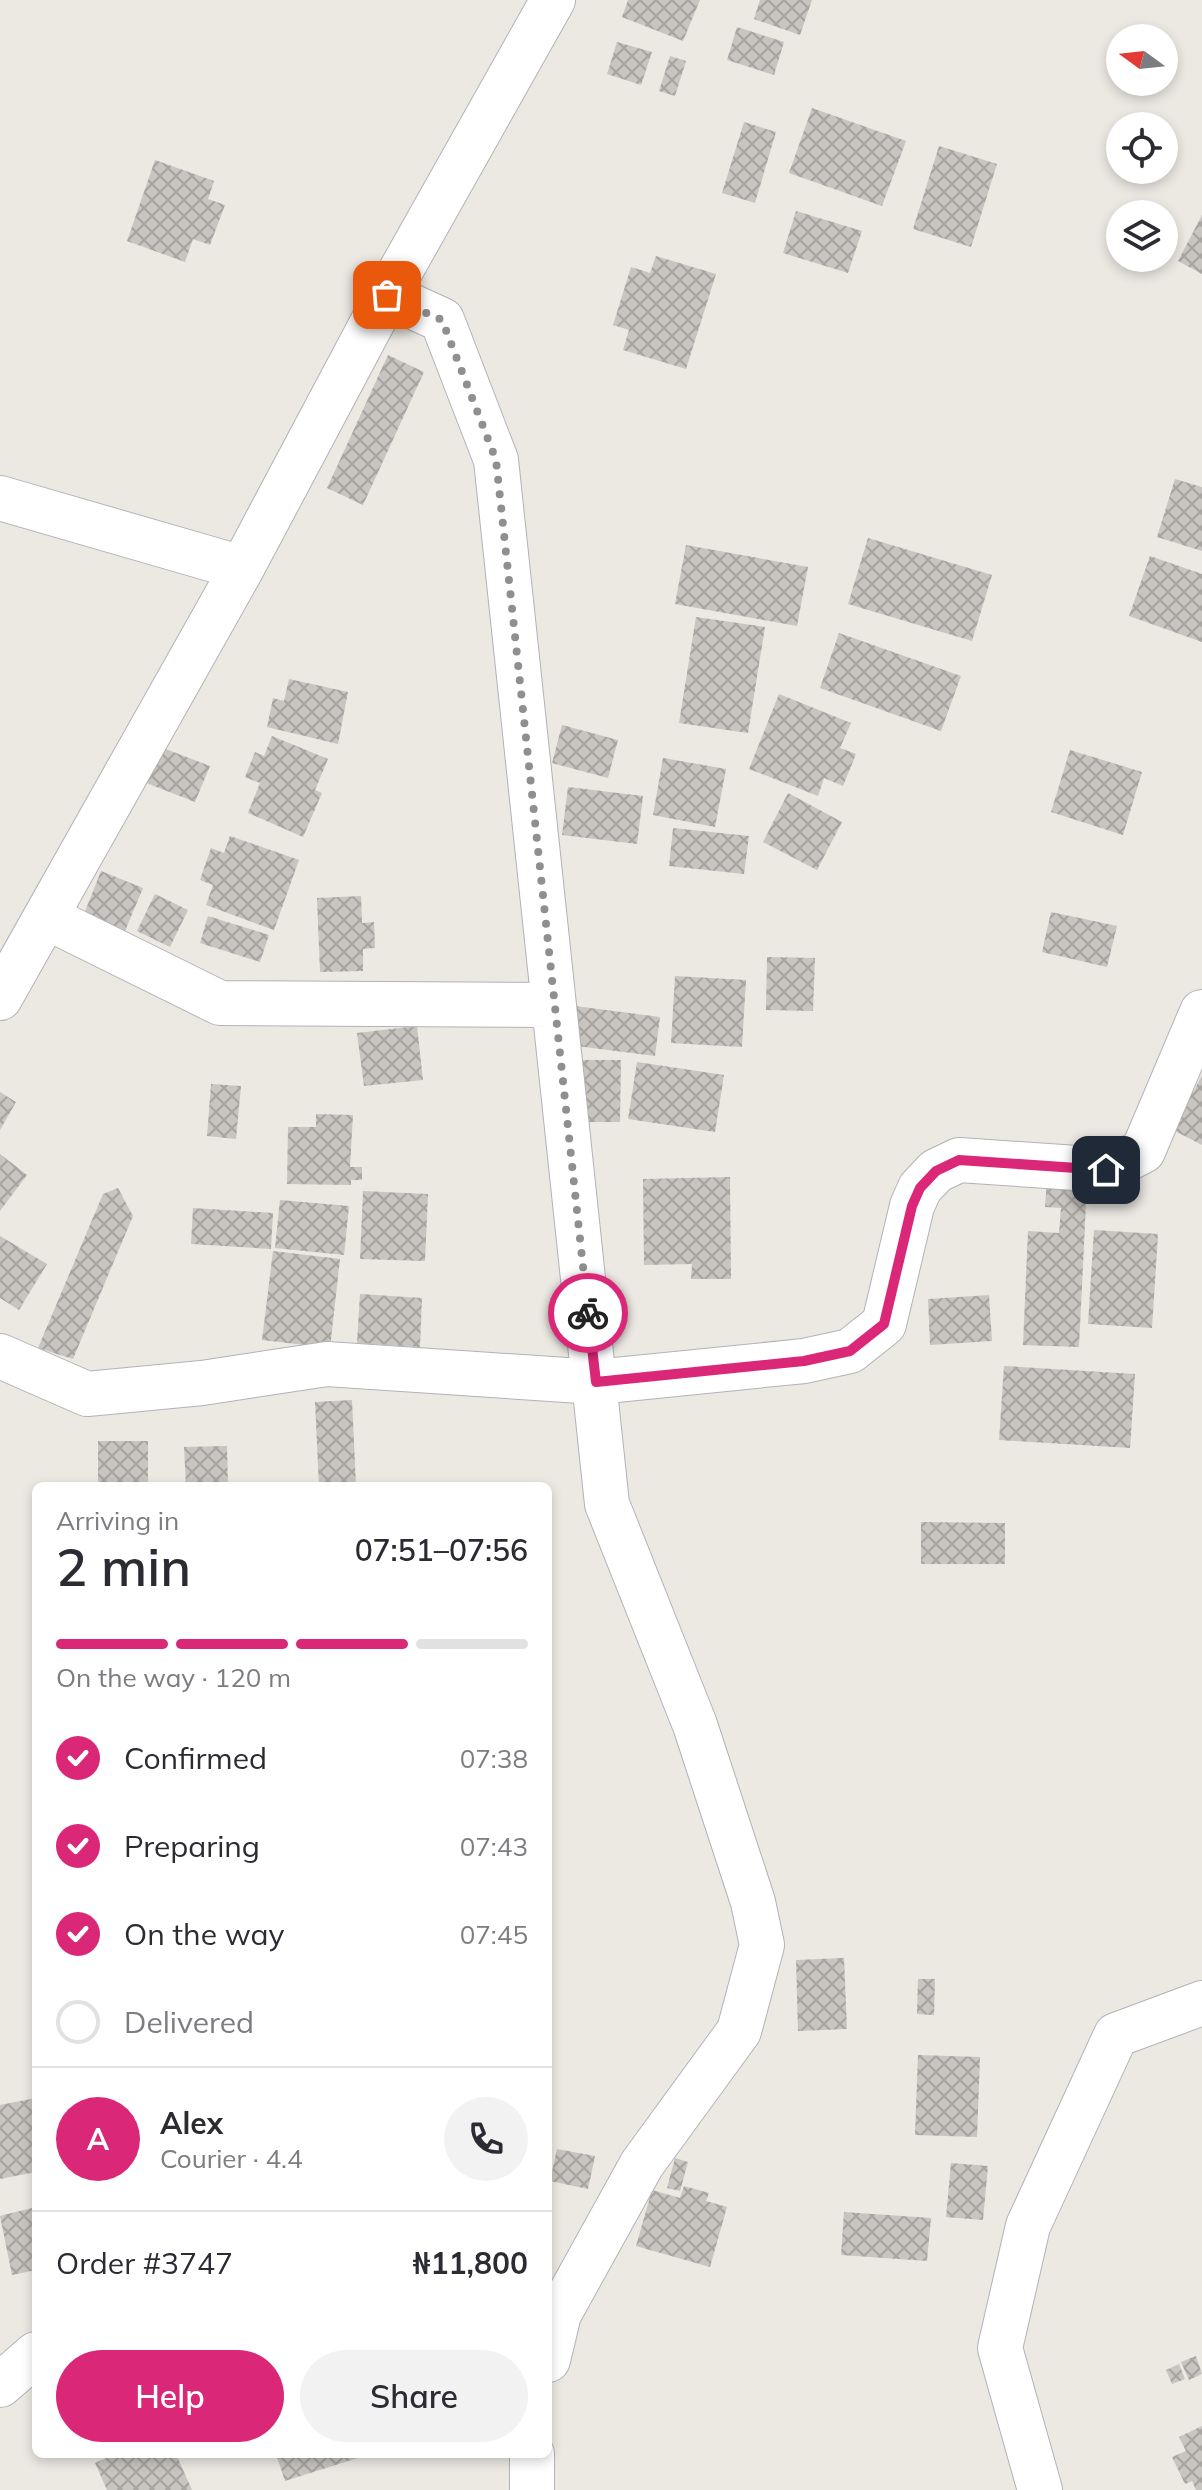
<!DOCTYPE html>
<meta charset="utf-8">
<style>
body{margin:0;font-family:Mulish,sans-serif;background:#f2f2f3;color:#2b2b33;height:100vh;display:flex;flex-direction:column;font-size:30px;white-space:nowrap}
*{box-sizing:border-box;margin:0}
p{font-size:26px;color:#7c7c81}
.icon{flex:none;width:44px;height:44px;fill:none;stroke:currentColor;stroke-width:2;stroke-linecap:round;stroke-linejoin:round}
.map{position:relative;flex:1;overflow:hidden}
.details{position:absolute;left:32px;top:1482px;width:520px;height:976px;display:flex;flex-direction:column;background:#fff;border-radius:12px;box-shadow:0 4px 12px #0003}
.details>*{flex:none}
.needle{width:52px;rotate:285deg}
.controls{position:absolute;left:1106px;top:24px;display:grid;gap:16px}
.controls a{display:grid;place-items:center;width:72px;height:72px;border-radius:50%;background:#fff;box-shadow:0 4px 12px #0003;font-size:40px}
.pin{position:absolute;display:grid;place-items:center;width:68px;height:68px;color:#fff;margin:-34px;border-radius:16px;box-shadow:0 4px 12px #0006}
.courier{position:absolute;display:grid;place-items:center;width:80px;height:80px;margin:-40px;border:6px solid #db2777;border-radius:50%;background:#fff;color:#222;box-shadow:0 2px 10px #0007}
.overview em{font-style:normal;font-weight:600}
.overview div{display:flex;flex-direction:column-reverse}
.overview{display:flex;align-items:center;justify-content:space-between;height:136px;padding:0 24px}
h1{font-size:52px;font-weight:600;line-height:60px}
.bar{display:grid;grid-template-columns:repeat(4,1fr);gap:12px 8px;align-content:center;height:96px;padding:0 24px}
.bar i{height:10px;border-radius:6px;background:#e1e1e2}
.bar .active{background:#db2777}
.bar p{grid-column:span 4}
.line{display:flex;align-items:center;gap:20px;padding:0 24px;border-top:2px solid #e1e1e2}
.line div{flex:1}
.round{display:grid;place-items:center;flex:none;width:84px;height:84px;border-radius:42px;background:#f2f2f3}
ol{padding:0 24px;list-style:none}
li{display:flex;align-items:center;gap:24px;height:88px}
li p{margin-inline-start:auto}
li .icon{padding:8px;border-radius:50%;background:#db2777;color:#fff;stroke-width:4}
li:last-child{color:#7c7c81}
li i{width:44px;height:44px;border:4px solid #e1e1e2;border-radius:50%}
.action{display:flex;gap:16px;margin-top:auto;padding:16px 24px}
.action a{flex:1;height:92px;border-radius:48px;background:#db2777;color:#fff;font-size:32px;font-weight:600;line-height:92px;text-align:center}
.action a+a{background:#f2f2f3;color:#2b2b33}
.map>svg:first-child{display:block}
</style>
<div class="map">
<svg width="1202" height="2490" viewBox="0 0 1202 2490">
<defs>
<pattern id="building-cross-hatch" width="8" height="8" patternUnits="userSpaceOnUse" patternTransform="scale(2)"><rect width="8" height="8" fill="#c8c4bf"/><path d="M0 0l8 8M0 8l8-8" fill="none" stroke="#a5a29f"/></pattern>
</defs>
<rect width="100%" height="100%" fill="#ece9e3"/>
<path fill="url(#building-cross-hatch)" d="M 628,0 L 700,0 L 683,41 L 622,17 Z
M 760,0 L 812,0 L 800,35 L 754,19 Z
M 737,27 L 784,42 L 774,75 L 727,60 Z
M 617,42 L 652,52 L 641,85 L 607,74 Z
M 670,56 L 686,61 L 675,96 L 659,91 Z
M 812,108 L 906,141 L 882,206 L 789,173 Z
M 744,122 L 776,132 L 755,203 L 722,193 Z
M 939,146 L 997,164 L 971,247 L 913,229 Z
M 155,160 L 214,181 L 208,199 L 225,205 L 210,245 L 193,239 L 185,262 L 127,241 Z
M 796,211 L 862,231 L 848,273 L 783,253 Z
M 1202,215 L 1202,274 L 1178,261 Z
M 656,256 L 716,274 L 686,369 L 623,350 L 629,330 L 613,325 L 631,267 L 650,273 Z
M 388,355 L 424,372 L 363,505 L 327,488 Z
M 1175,479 L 1202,487 L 1202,551 L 1157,537 Z
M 868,538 L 992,575 L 972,641 L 848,604 Z
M 686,545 L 808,567 L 797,626 L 675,604 Z
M 1150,556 L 1202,574 L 1202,642 L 1129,616 Z
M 696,617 L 765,627 L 748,733 L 679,723 Z
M 839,633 L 961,676 L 941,731 L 820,688 Z
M 289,679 L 348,692 L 338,744 L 267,727 L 273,698 L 284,701 Z
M 779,694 L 851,723 L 840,748 L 856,754 L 843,786 L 824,778 L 818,796 L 749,769 Z
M 562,725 L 618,740 L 608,778 L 552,763 Z
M 272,736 L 328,759 L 315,790 L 322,793 L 303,837 L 248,813 L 260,783 L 245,777 L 255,752 L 264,756 Z
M 150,743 L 210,766 L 195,802 L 136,779 Z
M 1070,750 L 1142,772 L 1123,835 L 1051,812 Z
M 663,758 L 726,769 L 715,827 L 653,815 Z
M 568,787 L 643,796 L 637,844 L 562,835 Z
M 788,793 L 842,822 L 817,870 L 763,842 Z
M 673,828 L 749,836 L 744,874 L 669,866 Z
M 230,836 L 299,860 L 274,930 L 206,905 L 213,885 L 200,880 L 211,848 L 224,853 Z
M 101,871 L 143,888 L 125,931 L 84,914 Z
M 155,894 L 188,910 L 170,947 L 137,931 Z
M 361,896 L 362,923 L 374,922 L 375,948 L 363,949 L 363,971 L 320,972 L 317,898 Z
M 1051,912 L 1117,926 L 1107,967 L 1042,952 Z
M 208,916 L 269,935 L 260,962 L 200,943 Z
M 767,957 L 815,958 L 813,1011 L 766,1010 Z
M 675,976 L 746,980 L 742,1047 L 671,1043 Z
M 575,1006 L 660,1017 L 655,1056 L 569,1045 Z
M 417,1026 L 423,1080 L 364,1086 L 357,1033 Z
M 580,1060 L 621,1060 L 620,1122 L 580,1122 Z
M 637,1062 L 724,1075 L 715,1132 L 628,1119 Z
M 1202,1075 L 1202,1145 L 1173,1130 L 1180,1086 L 1193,1093 Z
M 211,1084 L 241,1086 L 236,1139 L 207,1136 Z
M 0,1092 L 16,1102 L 0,1130 Z
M 316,1114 L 353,1115 L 350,1167 L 362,1167 L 362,1180 L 351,1180 L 351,1185 L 287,1184 L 288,1127 L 316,1127 Z
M 0,1154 L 27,1175 L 0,1211 Z
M 730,1177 L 731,1279 L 691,1279 L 692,1264 L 644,1265 L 643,1179 Z
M 1047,1181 L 1087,1183 L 1079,1347 L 1023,1345 L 1028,1231 L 1059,1233 L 1061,1208 L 1045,1207 Z
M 118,1188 L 133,1216 L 73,1359 L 38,1348 L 103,1194 Z
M 363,1191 L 428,1194 L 425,1261 L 360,1259 Z
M 280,1200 L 349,1206 L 344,1255 L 275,1248 Z
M 193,1208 L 273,1213 L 271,1249 L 191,1244 Z
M 1094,1230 L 1158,1234 L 1152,1328 L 1088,1324 Z
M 0,1236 L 47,1264 L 19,1310 L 0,1298 Z
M 273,1251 L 340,1259 L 330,1348 L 262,1340 Z
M 360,1294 L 422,1298 L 420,1347 L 357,1343 Z
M 989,1295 L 992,1341 L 930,1345 L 928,1299 Z
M 1004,1366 L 1135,1374 L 1130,1448 L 999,1440 Z
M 352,1400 L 356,1486 L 319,1486 L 315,1402 Z
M 98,1441 L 148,1441 L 148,1483 L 98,1483 Z
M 227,1446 L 228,1486 L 186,1486 L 184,1447 Z
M 921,1522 L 1005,1523 L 1005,1564 L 921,1564 Z
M 844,1958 L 847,2029 L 798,2031 L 796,1960 Z
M 918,1979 L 935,1979 L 934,2015 L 917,2014 Z
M 918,2055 L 980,2057 L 977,2137 L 915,2135 Z
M 36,2098 L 36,2172 L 0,2179 L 0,2105 Z
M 557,2149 L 595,2156 L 588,2189 L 550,2181 Z
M 675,2158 L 688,2162 L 680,2191 L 667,2188 Z
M 951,2163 L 988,2166 L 983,2220 L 946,2217 Z
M 684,2186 L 709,2193 L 706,2201 L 727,2207 L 710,2267 L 636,2246 L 652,2190 L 680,2198 Z
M 36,2207 L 36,2270 L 12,2275 L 0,2216 Z
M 844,2212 L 931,2218 L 927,2261 L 841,2255 Z
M 1196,2356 L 1202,2374 L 1189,2380 L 1181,2362 Z
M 1179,2364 L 1185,2379 L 1172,2384 L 1166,2370 Z
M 1202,2426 L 1202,2490 L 1196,2490 L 1192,2481 L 1185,2484 L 1172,2457 L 1186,2451 L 1179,2437 Z
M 115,2454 L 176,2454 L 192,2490 L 107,2490 L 95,2463 Z
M 276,2454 L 367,2454 L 367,2455 L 285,2481 Z"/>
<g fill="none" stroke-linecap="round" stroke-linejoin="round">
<defs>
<path id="minor" d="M 387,295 L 442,320 L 496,460 L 607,1504 L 695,1725 L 753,1902 L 762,1945 L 739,2031 L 642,2164 L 559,2314 L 548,2360
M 0,498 L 242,568
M 48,918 L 220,1003 L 553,1005
M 0,998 L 242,568 L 387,295 L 553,0
M 0,1356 L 87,1394 L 202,1383 L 327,1364 L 596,1382 L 804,1361 L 850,1351 L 884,1324 L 912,1206 L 920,1188 L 936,1171 L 959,1160 L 1106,1170 L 1143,1151 L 1202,1012
M 0,2385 L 36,2354
M 532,2490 L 532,2454
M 1040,2490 L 1000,2348 L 1028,2226 L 1116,2035 L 1202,2003"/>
</defs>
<use href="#minor" stroke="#b0b3b7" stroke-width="46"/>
<use href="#minor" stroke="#fff" stroke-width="44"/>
</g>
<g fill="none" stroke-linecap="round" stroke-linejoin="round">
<path stroke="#8e8f8f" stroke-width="8" stroke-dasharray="0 14.4" d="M 387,295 L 442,320 L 496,460 L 588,1313"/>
<path stroke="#db2777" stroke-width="10" d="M 588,1313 L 596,1382 L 804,1361 L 850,1351 L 884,1324 L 912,1206 L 920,1188 L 936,1171 L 959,1160 L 1106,1170"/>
</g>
</svg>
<div class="controls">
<a><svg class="needle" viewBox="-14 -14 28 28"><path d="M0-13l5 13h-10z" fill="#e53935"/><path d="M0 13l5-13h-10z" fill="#7c7c81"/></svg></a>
<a><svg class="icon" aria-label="locate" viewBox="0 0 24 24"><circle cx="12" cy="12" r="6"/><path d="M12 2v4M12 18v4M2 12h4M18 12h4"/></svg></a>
<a><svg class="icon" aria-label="layers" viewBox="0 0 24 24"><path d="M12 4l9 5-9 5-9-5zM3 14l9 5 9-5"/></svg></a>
</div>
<div class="pin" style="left:387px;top:295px;background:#ea580c"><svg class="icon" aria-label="bag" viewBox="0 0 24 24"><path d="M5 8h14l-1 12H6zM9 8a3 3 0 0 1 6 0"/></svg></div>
<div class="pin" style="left:1106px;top:1170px;background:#1f2937"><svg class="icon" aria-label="home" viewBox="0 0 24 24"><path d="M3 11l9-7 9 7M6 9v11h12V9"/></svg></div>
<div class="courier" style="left:588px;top:1313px"><svg class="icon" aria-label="bike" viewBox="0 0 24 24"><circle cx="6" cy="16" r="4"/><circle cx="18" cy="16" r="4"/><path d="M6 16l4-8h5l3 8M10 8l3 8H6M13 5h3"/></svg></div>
<section class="details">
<div class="overview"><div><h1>2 min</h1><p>Arriving in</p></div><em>07:51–07:56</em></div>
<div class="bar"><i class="active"></i><i class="active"></i><i class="active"></i><i></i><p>On the way · 120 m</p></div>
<ol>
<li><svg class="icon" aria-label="check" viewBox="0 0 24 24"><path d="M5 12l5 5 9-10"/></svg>Confirmed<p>07:38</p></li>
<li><svg class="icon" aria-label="check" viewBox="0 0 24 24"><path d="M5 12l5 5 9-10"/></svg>Preparing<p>07:43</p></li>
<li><svg class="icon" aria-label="check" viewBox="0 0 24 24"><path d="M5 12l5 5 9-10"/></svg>On the way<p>07:45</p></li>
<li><i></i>Delivered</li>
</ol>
<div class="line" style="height:144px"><b class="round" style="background:#db2777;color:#fff">A</b><div><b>Alex</b><p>Courier · 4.4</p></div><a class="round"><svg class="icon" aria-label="phone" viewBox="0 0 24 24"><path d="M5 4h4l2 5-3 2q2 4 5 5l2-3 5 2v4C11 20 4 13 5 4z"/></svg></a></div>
<div class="line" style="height:104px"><div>Order #3747</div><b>₦11,800</b></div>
<div class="action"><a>Help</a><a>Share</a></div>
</section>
</div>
